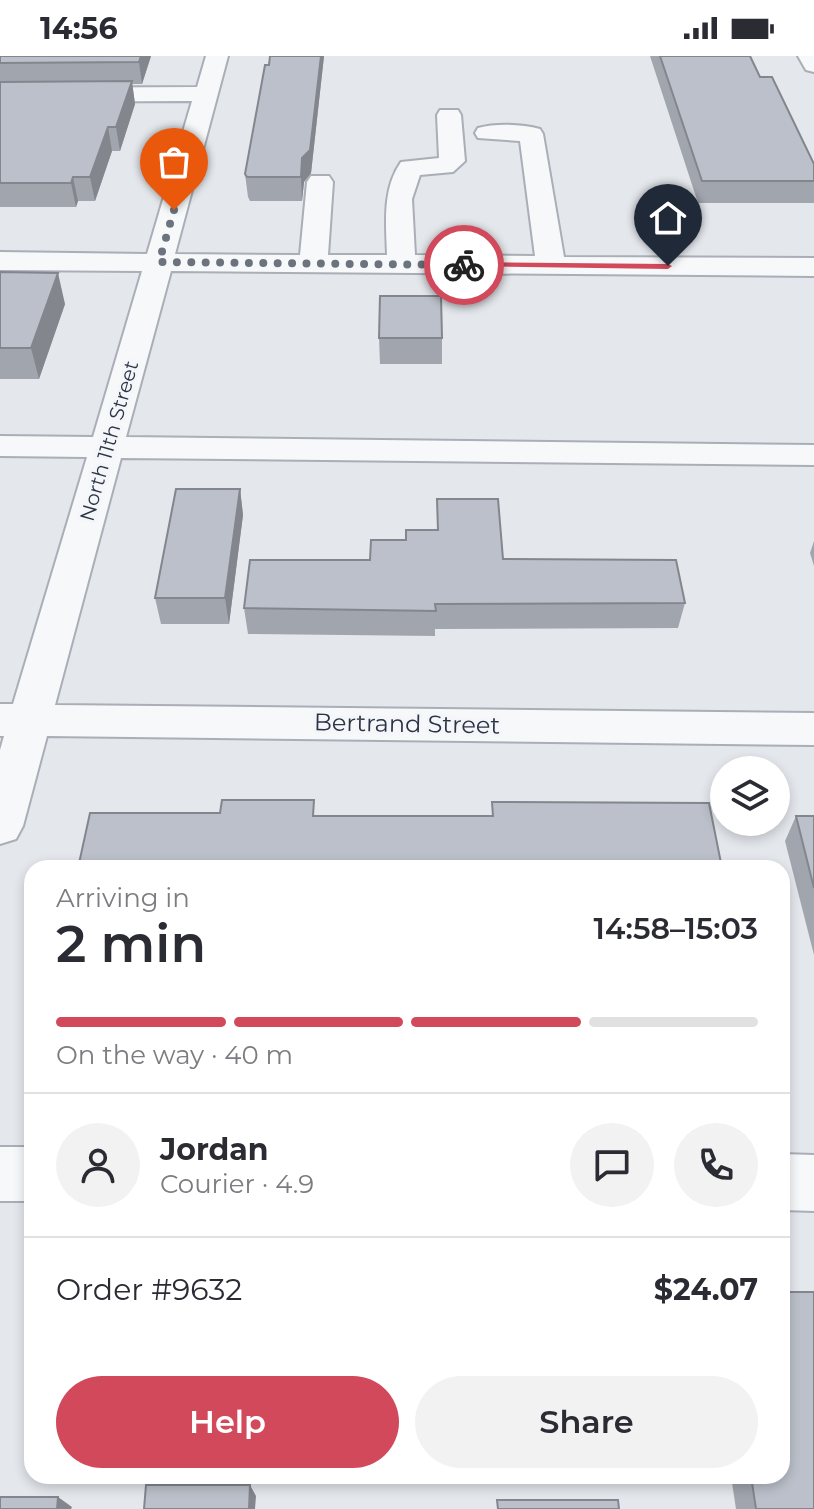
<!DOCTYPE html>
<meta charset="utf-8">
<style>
body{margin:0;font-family:Montserrat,sans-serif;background:#f2f2f3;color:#2b2b33;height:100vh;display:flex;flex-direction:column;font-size:30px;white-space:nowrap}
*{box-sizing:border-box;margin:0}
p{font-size:26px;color:#7c7c81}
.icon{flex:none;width:44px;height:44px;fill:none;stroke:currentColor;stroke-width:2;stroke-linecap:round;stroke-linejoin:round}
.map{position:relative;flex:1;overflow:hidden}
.panel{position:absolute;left:24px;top:804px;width:766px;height:624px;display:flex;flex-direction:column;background:#fff;border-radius:24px;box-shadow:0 4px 12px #0003}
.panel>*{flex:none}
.buttons{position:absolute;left:710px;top:700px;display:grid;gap:16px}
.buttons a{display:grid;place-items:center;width:80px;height:80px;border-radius:50%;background:#fff;box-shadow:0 4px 12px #0003;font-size:40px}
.pin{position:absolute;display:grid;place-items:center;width:68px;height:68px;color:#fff;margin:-82px -34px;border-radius:50% 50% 50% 0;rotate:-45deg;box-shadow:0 0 8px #0007}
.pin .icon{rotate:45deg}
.courier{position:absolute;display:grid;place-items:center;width:80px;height:80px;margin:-40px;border:6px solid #d1495b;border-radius:50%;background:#fff;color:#222;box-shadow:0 2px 10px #0007}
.summary em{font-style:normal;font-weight:600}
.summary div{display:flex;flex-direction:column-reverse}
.summary{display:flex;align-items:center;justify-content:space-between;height:136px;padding:0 32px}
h1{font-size:52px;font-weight:600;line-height:60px}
.bar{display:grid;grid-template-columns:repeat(4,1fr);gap:12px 8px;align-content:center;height:96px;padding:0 32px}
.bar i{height:10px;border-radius:6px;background:#e1e1e2}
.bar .active{background:#d1495b}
.bar p{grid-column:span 4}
.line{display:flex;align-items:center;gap:20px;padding:0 32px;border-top:2px solid #e1e1e2}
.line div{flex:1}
.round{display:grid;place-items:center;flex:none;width:84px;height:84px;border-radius:42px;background:#f2f2f3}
.button{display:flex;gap:16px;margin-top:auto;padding:16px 32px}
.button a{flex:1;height:92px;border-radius:48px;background:#d1495b;color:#fff;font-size:32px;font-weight:600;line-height:92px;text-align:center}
.button a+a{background:#f2f2f3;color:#2b2b33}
.status{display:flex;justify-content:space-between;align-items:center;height:56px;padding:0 40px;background:#fff;direction:ltr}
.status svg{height:22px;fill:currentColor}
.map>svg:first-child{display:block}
</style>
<div class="status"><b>14:56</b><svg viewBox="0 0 49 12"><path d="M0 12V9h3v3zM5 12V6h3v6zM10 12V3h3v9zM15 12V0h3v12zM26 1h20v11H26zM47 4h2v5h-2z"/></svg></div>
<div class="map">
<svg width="814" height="1453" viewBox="0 0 814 1453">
<rect width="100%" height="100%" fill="#e4e7ec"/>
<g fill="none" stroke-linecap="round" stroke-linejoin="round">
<defs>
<path id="minor" d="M 206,0 L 228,0 L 175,198 L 300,199 L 307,126 L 311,120 L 329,120 L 333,126 L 328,199 L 387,199 C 386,167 382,133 401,106 L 439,102 L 437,59 L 440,54 L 458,54 L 461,59 L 465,105 L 453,116 L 420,119 L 412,143 L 415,199 L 535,200 L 520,85 L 478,82 L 475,77 L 478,72 C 496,67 522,68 540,73 L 543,78 L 564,201 L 814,202 L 814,220 L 171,215 L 126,381 L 814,389 L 814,409 L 121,402 L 55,649 L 814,657 L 814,689 L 47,680 L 23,770 L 16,783 L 0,788 L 0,694 L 4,680 L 0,680 L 0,648 L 13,648 L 87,401 L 0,400 L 0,380 L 93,381 L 142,215 L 0,214 L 0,196 L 147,198 L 192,45 L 0,46 L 0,32 L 197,31 Z
M 798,0 L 814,0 L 814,16 L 806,14 Z
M 0,1091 L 32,1091 L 32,1145 L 0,1145 Z
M 782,1098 L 814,1099 L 814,1155 L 782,1154 Z"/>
</defs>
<use href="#minor" stroke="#a9aeb7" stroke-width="4"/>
<use href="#minor" fill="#f7f8fa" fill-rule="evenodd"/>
</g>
<path fill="#a1a5ae" d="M 0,0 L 151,0 L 142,28 L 132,28 L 135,48 L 120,95 L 112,95 L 95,145 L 78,145 L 76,151 L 0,151 Z
M 270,0 L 324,0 L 311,117 L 304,126 L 302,145 L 250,145 L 248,141 L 245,118 Z
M 650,0 L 750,0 L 760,21 L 814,108 L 814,147 L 698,147 Z
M 0,216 L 65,248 L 39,323 L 0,323 Z
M 379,282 L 442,282 L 442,308 L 380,308 Z
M 240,433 L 243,459 L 229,568 L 161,568 L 155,542 Z
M 437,443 L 503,503 L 685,547 L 678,572 L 435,573 L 435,580 L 248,578 L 244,552 L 370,504 L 406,484 L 437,474 Z
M 814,485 L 814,510 L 810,497 Z
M 796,760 L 814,760 L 814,899 L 785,785 Z
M 731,1420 L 782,1420 L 814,1453 L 736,1453 Z"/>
<path fill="#83868d" d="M 141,0 L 151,0 L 142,28 L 139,6 Z
M 321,0 L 324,0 L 311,117 L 304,126 L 302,145 L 301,121 L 302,102 Z
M 132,25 L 135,48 L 120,95 L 116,71 Z
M 108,71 L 112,95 L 95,145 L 90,121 Z
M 73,121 L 78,145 L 76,151 L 71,127 Z
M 58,217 L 65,248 L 39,323 L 31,292 Z
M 240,433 L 243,459 L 229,568 L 225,542 Z
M 250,1429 L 256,1440 L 255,1453 L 249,1453 Z
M 58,1441 L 72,1451 L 71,1453 L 57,1453 Z"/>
<path fill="#bbc0ca" stroke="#83868d" stroke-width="2" d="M 0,0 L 141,0 L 139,6 L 0,7 Z
M 270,0 L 321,0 L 310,94 L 302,102 L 301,121 L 247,121 L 245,118 L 265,9 L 269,9 Z
M 660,0 L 750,0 L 760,21 L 772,21 L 814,108 L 814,125 L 702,125 Z
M 132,25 L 116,71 L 108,71 L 90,121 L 73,121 L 71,127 L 0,127 L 0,26 Z
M 0,216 L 58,217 L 31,292 L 0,292 Z
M 380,240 L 441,240 L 442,282 L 379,282 Z
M 176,433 L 240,433 L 225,542 L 155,542 Z
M 437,443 L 498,443 L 503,503 L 676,504 L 685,547 L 435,548 L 436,555 L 244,552 L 250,504 L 370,504 L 371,484 L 406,484 L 406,474 L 438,474 Z
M 222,744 L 314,744 L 313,760 L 493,760 L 492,746 L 709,747 L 722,812 L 78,812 L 90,757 L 220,757 Z
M 796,760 L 814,760 L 814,832 Z
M 782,1236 L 814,1236 L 814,1453 L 756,1453 L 751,1420 L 782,1420 Z
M 146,1429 L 250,1429 L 249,1453 L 144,1453 Z
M 0,1441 L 58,1441 L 57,1453 L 0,1453 Z
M 497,1444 L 618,1444 L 619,1453 L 498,1453 Z"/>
<path fill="#d1495b" d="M 464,206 L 668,208 L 672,210 L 668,213 L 461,210 Z"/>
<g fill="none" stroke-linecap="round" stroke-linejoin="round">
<path stroke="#6c737f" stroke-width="8" stroke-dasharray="0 14.4" d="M 174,154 L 159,206 L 464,209"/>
</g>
<g text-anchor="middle" stroke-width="7" stroke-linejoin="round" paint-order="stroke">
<g font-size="20" fill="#2b3445" stroke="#f4f6f9">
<text transform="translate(109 385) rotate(-74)" y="7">North 11th Street</text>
</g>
<g font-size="24" fill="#2b3445" stroke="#f4f6f9">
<text transform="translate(407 668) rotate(1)" y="8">Bertrand Street</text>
</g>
</g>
</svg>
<div class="buttons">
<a><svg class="icon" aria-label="layers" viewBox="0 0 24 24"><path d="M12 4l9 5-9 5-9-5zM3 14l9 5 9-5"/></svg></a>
</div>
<div class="pin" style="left:174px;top:154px;background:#ea580c"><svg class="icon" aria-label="bag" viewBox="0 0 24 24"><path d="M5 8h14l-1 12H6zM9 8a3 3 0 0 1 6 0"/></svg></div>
<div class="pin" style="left:668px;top:210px;background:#1f2937"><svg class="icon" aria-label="home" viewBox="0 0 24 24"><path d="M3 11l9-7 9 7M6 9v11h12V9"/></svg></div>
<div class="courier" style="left:464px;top:209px"><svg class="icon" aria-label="bike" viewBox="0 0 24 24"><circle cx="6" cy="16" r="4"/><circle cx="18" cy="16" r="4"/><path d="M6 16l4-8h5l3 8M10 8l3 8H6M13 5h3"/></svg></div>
<section class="panel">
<div class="summary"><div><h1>2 min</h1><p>Arriving in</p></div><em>14:58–15:03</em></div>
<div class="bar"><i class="active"></i><i class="active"></i><i class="active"></i><i></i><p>On the way · 40 m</p></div>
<div class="line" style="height:144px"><a class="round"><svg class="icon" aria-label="person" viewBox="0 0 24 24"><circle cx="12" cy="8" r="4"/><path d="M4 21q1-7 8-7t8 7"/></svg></a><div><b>Jordan</b><p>Courier · 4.9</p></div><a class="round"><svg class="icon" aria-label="chat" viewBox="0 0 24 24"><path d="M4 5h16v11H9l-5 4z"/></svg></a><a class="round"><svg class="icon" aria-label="phone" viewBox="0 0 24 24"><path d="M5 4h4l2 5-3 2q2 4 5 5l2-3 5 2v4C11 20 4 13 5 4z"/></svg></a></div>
<div class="line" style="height:104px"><div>Order #9632</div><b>$24.07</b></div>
<div class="button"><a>Help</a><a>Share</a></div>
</section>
</div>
